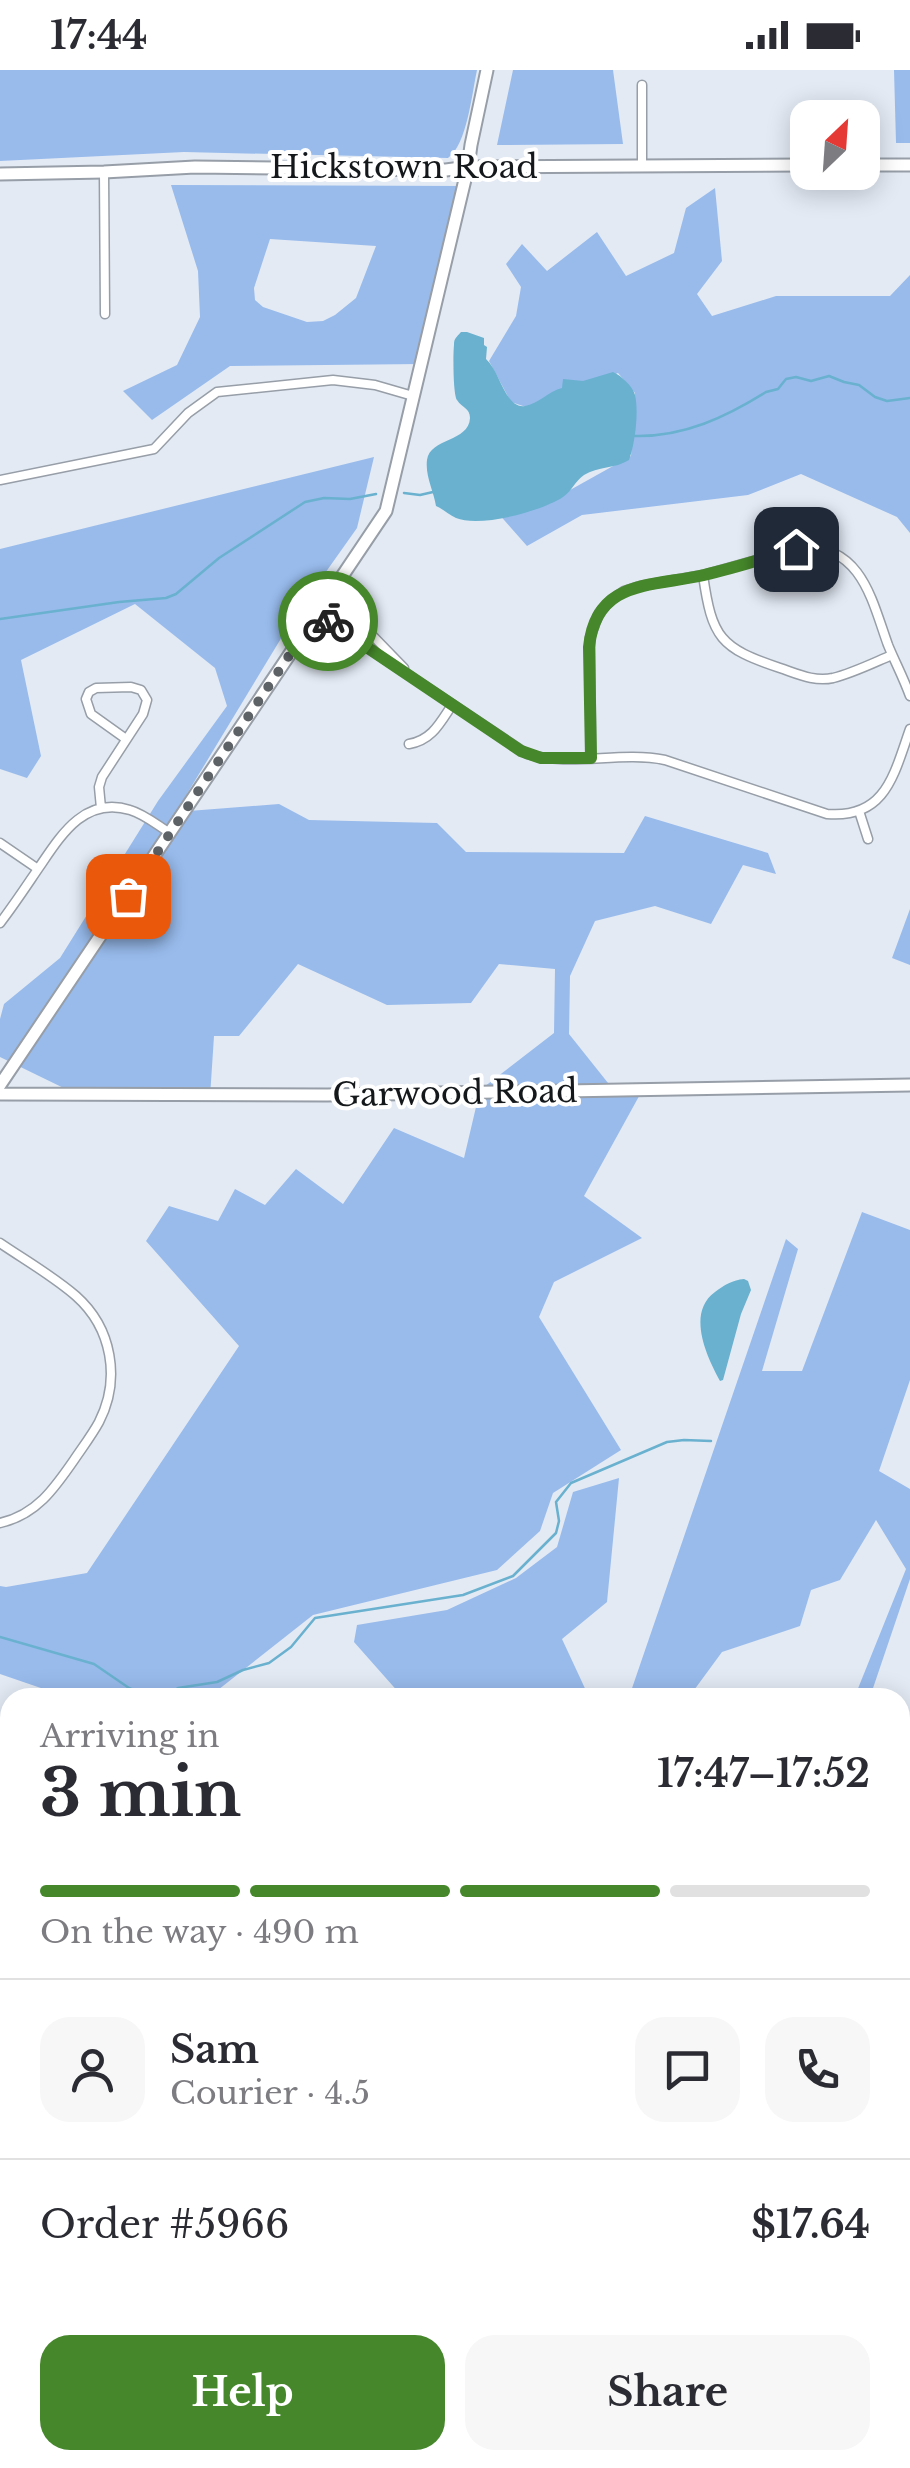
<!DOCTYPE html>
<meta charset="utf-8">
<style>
body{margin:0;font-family:"Libre Baskerville",serif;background:#f7f7f7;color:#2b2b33;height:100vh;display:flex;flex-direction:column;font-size:38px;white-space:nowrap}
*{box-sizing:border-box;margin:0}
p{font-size:32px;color:#7c7c81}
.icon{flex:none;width:55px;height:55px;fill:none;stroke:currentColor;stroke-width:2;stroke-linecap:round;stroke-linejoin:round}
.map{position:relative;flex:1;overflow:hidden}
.sheet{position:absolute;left:0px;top:1618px;width:910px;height:782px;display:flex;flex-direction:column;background:#fff;border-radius:30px 30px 0 0;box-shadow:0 5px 25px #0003}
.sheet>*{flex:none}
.needle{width:65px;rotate:25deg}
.tools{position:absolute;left:790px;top:30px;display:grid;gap:20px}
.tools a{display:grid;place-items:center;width:90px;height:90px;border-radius:20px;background:#fff;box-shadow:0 5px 25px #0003;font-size:50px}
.pin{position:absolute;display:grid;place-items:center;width:85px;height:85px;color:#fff;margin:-42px;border-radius:20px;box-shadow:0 5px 15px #0006}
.courier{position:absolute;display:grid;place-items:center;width:100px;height:100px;margin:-50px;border:8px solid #45872a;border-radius:50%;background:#fff;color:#222;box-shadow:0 2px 12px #0007}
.summary em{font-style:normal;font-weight:700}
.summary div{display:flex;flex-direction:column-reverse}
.summary{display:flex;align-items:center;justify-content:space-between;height:170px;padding:0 40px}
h1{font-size:65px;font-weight:700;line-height:75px}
.bar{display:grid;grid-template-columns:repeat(4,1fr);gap:15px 10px;align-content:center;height:120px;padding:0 40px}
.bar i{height:12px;border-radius:8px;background:#e1e1e2}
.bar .on{background:#45872a}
.bar p{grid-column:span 4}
.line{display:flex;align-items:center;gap:25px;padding:0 40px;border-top:2px solid #e1e1e2}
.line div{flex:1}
.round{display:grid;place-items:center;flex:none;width:105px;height:105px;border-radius:30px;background:#f7f7f7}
.button{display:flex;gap:20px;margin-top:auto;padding:20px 40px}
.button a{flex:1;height:115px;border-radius:30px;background:#45872a;color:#fff;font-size:40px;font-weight:700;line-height:115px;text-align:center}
.button a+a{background:#f7f7f7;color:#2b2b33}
.status{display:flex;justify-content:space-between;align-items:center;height:70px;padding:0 50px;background:#fff;direction:ltr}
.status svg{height:28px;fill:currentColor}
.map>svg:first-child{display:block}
</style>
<div class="status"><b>17:44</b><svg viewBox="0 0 49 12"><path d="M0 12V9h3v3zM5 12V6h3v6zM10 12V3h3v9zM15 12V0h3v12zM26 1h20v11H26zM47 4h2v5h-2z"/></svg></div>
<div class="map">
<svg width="910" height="2398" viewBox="0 0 910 2398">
<rect width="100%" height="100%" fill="#e3eaf4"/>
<path fill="#98bbec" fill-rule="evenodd" d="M 0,0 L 477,0 C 472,23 467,75 448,88 L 184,82 L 0,91 Z
M 513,0 L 613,0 L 623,74 L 497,75 Z
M 894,0 L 910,0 L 910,73 L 896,73 Z
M 171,115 L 463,116 L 421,294 L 230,296 L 152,350 L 123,321 L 177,295 L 200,247 L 198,201 ZM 270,169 L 376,176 L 356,228 L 335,245 L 323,251 L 307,252 L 263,237 L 255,230 L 254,218 Z
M 715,118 L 722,191 L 697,224 L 712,246 L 776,226 L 890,226 L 910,205 L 910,463 L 897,447 L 801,404 L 748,425 L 582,445 L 527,476 L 497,442 L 545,434 L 631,386 L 635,323 L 618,303 L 532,339 L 511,332 L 489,291 L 516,246 L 521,217 L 506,194 L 522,174 L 547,201 L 597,162 L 626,206 L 674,183 L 686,138 Z
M 374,387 L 357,458 L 294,547 L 176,742 L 279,734 L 309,750 L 437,753 L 466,782 L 624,783 L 645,746 L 768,783 L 776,804 L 743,795 L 711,854 L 655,836 L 595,851 L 570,906 L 569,964 L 612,1018 L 643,1019 L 584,1126 L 642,1168 L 554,1212 L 539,1247 L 621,1380 L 553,1423 L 540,1461 L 497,1500 L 313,1545 L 209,1627 L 67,1627 L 0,1604 L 0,1516 L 6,1517 L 87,1503 L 239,1276 L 146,1171 L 169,1136 L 218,1151 L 235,1119 L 265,1135 L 296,1099 L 343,1134 L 394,1058 L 464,1088 L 480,1020 L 554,963 L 555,899 L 499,894 L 471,933 L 387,935 L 298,894 L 239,966 L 214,966 L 210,1027 L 78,1025 L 0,987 L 0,949 L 4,934 L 60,888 L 158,731 L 227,636 L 215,598 L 135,534 L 21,590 L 41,686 L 27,708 L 0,699 L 0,479 Z
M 910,839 L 910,895 L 892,888 Z
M 862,1142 L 910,1160 L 910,1310 L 879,1401 L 910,1419 L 910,1509 L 870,1627 L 851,1627 L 857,1621 L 906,1499 L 876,1450 L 840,1510 L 811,1520 L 800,1556 L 722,1582 L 689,1627 L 629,1627 L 786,1169 L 798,1179 L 762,1301 L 802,1301 Z
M 619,1408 L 607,1532 L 562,1569 L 589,1627 L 398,1627 L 400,1624 L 354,1572 L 357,1555 L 447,1540 L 516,1508 L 557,1477 L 573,1422 Z
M 900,1923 L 910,1936 L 910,1987 L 905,1998 L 900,1995 Z
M 0,2198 L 10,2202 L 10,2390 L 900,2390 L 900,2328 L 910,2331 L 910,2398 L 0,2398 Z"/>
<path fill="#69b1cf" d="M 461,262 L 467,262 L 484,268 L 484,275 L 487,277 L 486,289 C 500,301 505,339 525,336 C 538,334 549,321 562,318 L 563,309 L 583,311 L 613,302 C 620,305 633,316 635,325 C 639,342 635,374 629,390 C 615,399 598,396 584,405 C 575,411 572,421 563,427 C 542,441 480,458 456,448 C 449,445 443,439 436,436 C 434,422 425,406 427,390 C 430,368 469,372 470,348 C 470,338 462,338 457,330 C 453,324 453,284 454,275 C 454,268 456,268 461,262 Z
M 744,1209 L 748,1211 L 751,1220 L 741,1244 L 723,1310 L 720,1311 C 707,1287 686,1243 715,1222 C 724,1215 733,1210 744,1209 Z"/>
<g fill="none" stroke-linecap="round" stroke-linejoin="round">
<path stroke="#69b1cf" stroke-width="2.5" d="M 635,366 C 684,367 726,347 766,322 L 778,319 L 786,309 L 796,307 L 811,311 L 829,306 L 844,312 L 859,315 L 875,327 L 887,331 L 910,328
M 404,423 L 420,425 L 433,422
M 0,549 L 119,532 L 166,528 L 176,524 L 219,488 L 305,432 L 324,428 L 350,429 L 376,424
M 0,1567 L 94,1594 L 129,1618 L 152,1628
M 160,1628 L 178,1618 L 217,1612 L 243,1600 L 269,1593 L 291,1577 L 315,1548 L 463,1525 L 513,1506 L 556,1463 L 559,1451 L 556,1432 L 571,1413 L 667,1372 L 684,1370 L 711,1371
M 900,1955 L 910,1965"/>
<defs>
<path id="street" d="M 642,96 L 642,15
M 104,102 L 105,244
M 0,410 L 154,379 L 188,343 L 217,322 L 333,310 L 375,315 L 413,326
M 703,505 C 712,568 720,578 780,598 C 798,604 814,612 833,608 C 853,603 873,593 892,585
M 325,531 L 369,562 L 404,598
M 317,544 L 527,684 C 571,697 620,681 665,690 L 827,744 C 886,749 894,704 910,659
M 409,674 C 432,670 440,653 452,635
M 591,688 L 590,568 L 599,543 L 610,531 L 624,521 L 640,516 L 703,505 L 803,477 C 862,476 872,531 888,575 C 895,592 904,609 910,626
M 101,738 L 99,717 L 102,707 L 143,644 L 147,630 L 141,620 L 131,617 L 96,618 L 89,622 L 86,629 L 91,644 L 126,669
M 859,741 L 868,769
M 0,773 L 38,799
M 0,853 C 14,835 27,815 40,796 C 61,765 85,726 130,740 C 144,744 157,755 170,763
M 0,1173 C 25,1190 53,1206 76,1226 C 112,1258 121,1309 99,1352 C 92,1365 82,1378 74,1390 C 54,1419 36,1445 0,1453
M 0,1682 L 10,1688
M 0,1865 L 10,1863
M 0,2145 L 10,2170"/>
<path id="secondary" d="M 862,95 L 910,95
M 0,104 L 104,102 L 195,97 L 446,100 L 468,97 L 808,95
M 0,1015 L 386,441 L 468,97 L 471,75 L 487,0
M 0,1024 L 327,1025 L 910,1015"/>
</defs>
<use href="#street" stroke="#979ea7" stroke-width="11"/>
<use href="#secondary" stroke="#979ea7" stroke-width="15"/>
<use href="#street" stroke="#fff" stroke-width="8"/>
<use href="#secondary" stroke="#fff" stroke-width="11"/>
</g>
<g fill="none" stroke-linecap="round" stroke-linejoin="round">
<path stroke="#5d6267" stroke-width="10" stroke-dasharray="0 18" d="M 128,826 L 317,544 L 328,551"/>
<path stroke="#45872a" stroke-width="12" d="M 328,551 L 521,681 L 541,688 L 591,688 L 589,577 C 596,509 652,517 704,505 C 735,498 765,488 796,479"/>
</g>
<g text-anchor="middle" stroke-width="8" stroke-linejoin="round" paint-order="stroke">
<g font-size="32" fill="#15181b" stroke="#fff">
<text x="404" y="108">Hickstown Road</text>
<text transform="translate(455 1023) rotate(-1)" y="11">Garwood Road</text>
</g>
</g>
</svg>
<div class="tools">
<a><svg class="needle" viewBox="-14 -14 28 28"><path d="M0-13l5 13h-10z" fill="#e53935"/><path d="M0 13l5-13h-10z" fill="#7c7c81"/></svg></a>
</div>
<div class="pin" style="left:128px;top:826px;background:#ea580c"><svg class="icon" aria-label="bag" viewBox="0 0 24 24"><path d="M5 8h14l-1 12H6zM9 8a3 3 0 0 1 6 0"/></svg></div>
<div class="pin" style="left:796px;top:479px;background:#1f2937"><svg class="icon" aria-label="home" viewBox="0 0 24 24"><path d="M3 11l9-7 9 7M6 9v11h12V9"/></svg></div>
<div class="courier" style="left:328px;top:551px"><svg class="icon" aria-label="bike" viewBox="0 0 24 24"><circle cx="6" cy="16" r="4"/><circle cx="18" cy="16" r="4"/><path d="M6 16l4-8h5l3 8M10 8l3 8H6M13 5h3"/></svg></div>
<section class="sheet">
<div class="summary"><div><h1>3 min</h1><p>Arriving in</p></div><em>17:47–17:52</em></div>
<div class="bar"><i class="on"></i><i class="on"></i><i class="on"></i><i></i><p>On the way · 490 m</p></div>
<div class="line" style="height:180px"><a class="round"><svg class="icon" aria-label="person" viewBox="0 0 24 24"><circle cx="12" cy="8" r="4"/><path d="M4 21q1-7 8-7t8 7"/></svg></a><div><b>Sam</b><p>Courier · 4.5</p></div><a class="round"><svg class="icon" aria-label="chat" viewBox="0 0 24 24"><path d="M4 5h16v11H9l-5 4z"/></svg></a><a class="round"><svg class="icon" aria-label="phone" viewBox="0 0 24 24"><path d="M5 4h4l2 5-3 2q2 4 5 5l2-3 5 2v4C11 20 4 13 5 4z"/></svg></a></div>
<div class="line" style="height:130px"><div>Order #5966</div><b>$17.64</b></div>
<div class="button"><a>Help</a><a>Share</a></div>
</section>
</div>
